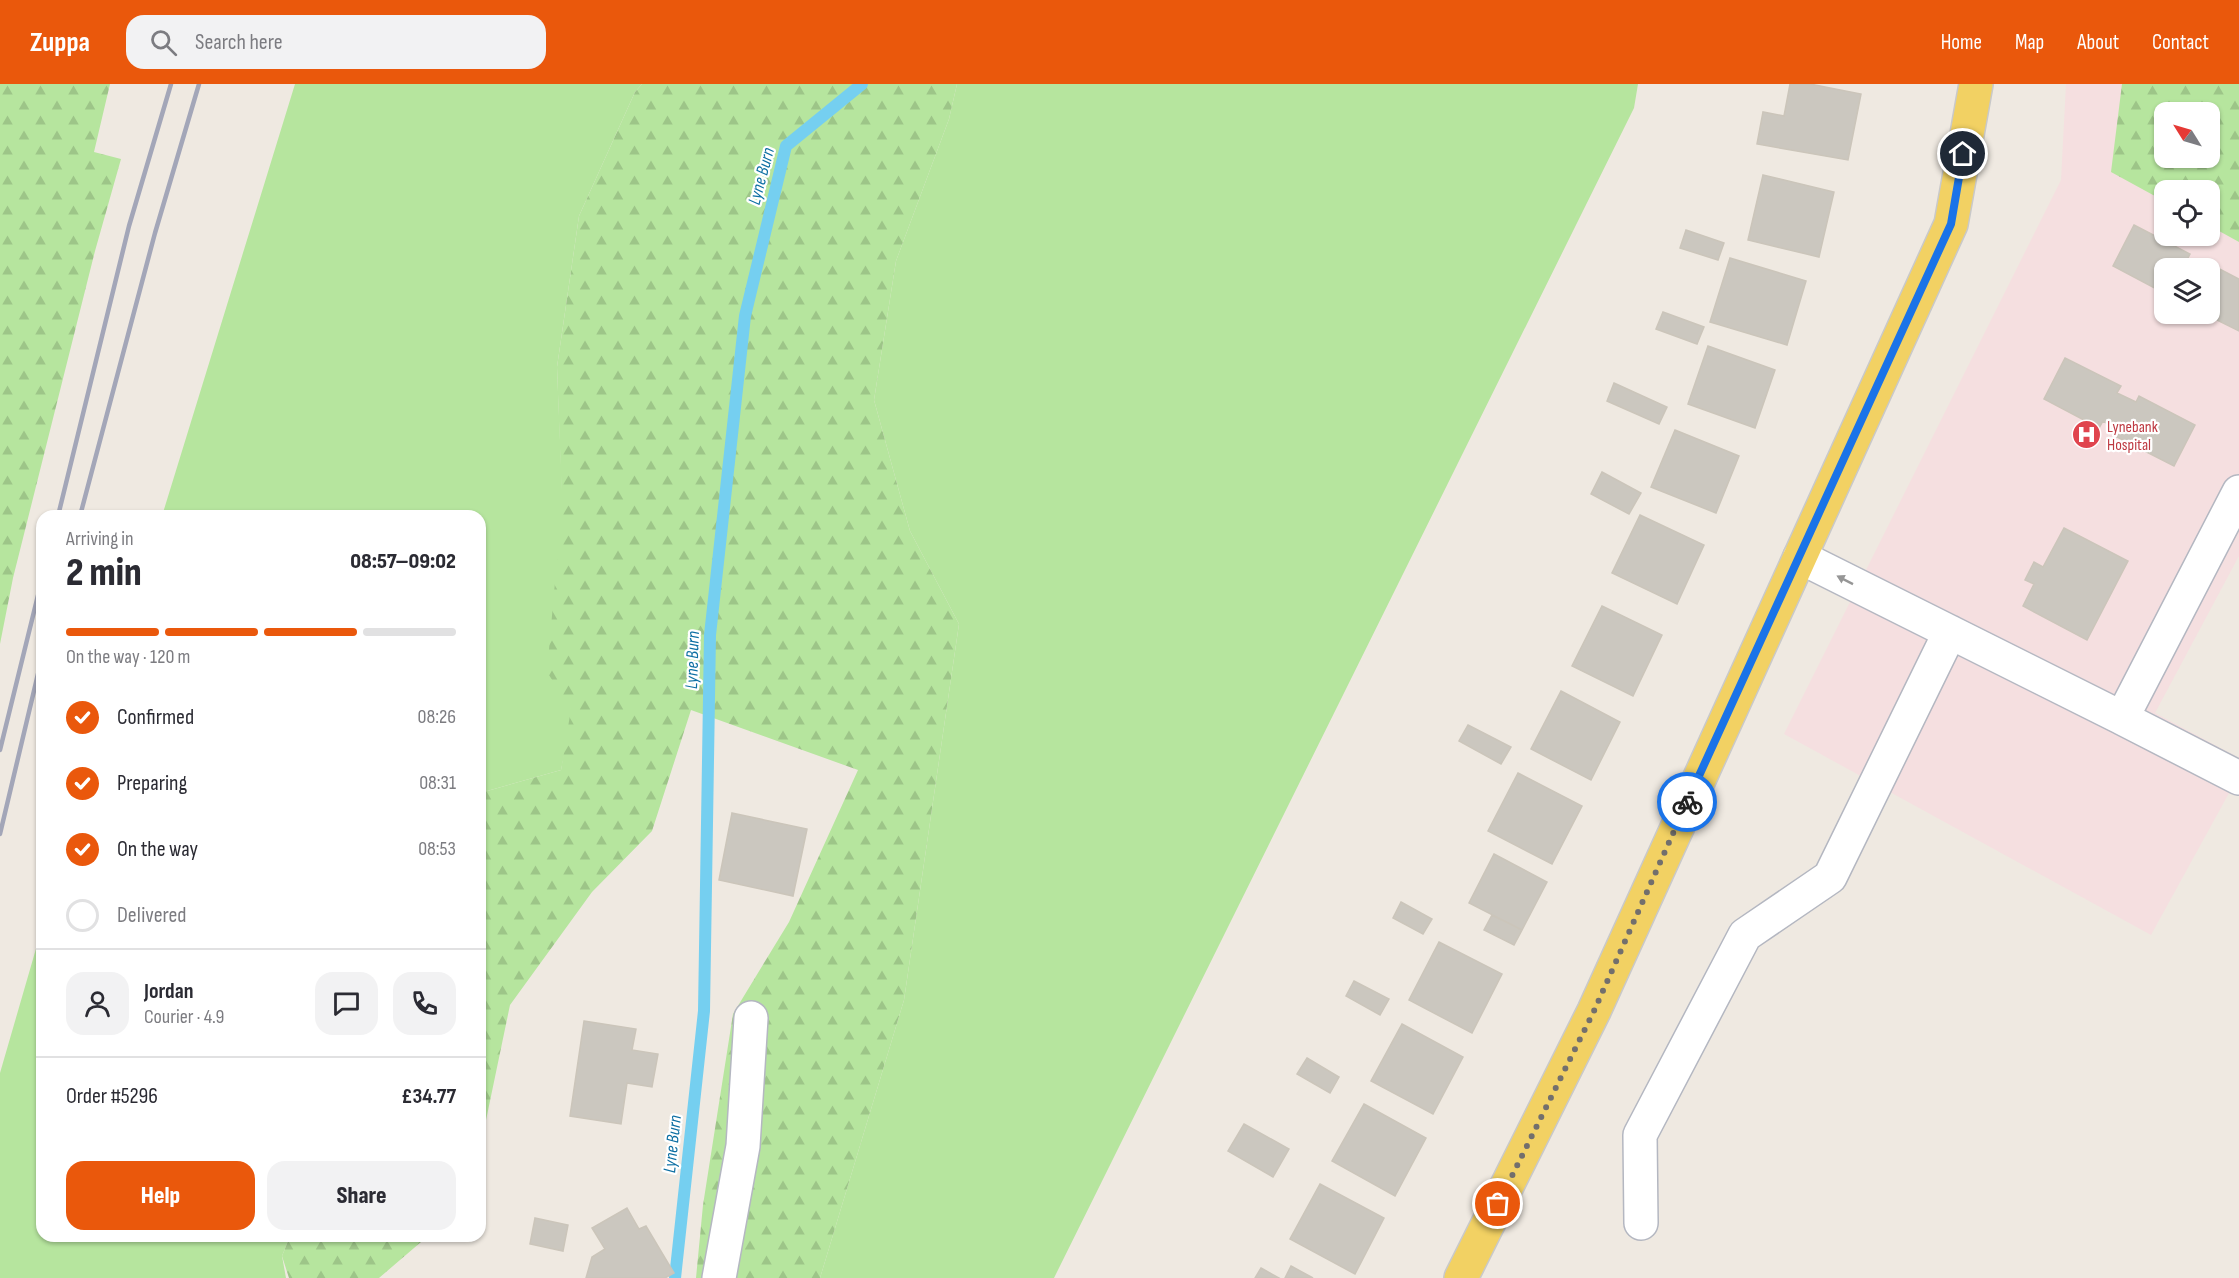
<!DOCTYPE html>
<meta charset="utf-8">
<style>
body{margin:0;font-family:"Sofia Sans Condensed",sans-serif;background:#f2f2f3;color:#2b2b33;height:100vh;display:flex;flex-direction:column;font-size:22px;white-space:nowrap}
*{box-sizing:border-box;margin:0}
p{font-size:20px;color:#7c7c81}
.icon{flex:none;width:33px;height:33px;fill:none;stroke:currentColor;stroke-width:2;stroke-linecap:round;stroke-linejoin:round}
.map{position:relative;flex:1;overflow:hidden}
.panel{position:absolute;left:36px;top:426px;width:450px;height:732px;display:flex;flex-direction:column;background:#fff;border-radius:18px;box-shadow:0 2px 4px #0004}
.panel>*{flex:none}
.needle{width:39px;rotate:307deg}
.buttons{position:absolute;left:2154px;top:18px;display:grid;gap:12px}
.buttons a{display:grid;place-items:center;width:66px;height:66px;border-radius:12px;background:#fff;box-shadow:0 2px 4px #0004;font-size:30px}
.pin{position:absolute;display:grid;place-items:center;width:51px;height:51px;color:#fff;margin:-26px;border:3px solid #fff;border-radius:50%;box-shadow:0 2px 6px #0007}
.courier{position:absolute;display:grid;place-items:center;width:60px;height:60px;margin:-30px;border:4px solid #1a73e8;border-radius:50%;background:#fff;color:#222;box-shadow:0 2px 8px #0007}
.head em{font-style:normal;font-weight:800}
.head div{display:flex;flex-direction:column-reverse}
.head{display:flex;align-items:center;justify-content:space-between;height:102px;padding:0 30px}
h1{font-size:39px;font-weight:800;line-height:45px}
.bar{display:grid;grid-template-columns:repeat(4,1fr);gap:9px 6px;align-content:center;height:72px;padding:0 30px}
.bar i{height:8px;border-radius:4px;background:#e1e1e2}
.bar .on{background:#ea580c}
.bar p{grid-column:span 4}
.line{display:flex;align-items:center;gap:15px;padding:0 30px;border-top:2px solid #e1e1e2}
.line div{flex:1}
.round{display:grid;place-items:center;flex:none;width:63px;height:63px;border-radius:18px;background:#f2f2f3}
ol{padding:0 30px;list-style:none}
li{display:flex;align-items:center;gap:18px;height:66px}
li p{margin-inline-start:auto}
li .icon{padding:6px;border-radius:50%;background:#ea580c;color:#fff;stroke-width:4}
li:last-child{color:#7c7c81}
li i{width:33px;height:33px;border:3px solid #e1e1e2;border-radius:50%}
.primary-button{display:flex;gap:12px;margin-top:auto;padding:12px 30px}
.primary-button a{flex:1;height:69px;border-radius:18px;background:#ea580c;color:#fff;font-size:24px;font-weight:800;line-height:69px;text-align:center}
.primary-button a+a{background:#f2f2f3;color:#2b2b33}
header{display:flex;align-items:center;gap:36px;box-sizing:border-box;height:84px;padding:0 30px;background:#ea580c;color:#fff}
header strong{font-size:28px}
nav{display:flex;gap:33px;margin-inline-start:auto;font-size:21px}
.search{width:420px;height:54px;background:#f2f2f3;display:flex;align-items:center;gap:15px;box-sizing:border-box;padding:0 21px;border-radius:18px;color:#7c7c81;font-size:22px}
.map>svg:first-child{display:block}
</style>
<header>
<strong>Zuppa</strong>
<div class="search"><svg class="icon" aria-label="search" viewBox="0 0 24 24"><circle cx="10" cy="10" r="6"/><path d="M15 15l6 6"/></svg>Search here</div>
<nav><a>Home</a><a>Map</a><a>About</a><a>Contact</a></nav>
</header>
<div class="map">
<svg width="2239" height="1194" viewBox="0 0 2239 1194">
<defs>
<pattern id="forest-firs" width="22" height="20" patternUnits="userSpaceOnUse" patternTransform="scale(1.5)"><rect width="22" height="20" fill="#b6e59e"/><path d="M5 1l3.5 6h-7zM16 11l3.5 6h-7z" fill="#9dc588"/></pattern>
</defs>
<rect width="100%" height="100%" fill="#efe9e1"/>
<path fill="#f5dfe0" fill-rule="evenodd" d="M 2066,0 L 2239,0 L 2239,472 L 2155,629 L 2239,674 L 2239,691 L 2151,851 L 1784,650 L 2061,96 ZM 2164,28 L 2210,28 L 2210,74 L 2164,74 ZM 2164,106 L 2210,106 L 2210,152 L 2164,152 ZM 2164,184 L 2210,184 L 2210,230 L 2164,230 Z"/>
<path fill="#b6e59e" d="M 295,0 L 642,0 L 635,8 L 579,132 L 557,283 L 571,625 L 573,629 L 561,686 L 480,709 L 480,432 L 162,432 Z
M 957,0 L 1638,0 L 1634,24 L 1054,1194 L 820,1194 L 904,916 L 959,540 L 910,447 L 874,316 L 896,177 L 949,35 Z
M 42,844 L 42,1152 L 290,1152 L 282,1172 L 286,1194 L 0,1194 L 0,989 Z"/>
<path fill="url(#forest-firs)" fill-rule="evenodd" d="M 0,0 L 110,0 L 94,68 L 121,75 L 95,167 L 13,494 L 0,560 Z
M 642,0 L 957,0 L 949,35 L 896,177 L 874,316 L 910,447 L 959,540 L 904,916 L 820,1194 L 696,1194 L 703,1121 L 733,930 L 789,838 L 858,686 L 691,626 L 652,747 L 592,808 L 510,921 L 480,1065 L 480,709 L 561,686 L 571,625 L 547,588 L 562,419 L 557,283 L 579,132 L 635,8 Z
M 2122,0 L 2239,0 L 2239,158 L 2210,142 L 2210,106 L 2164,106 L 2164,117 L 2111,88 ZM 2210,28 L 2210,74 L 2164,74 L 2164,28 Z
M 290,1152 L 428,1152 L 379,1194 L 289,1194 L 282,1172 Z"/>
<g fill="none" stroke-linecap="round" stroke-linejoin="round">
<path stroke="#75cff0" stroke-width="12" d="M 675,1194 L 704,927 L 710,551 L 745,232 L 786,62 L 862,0"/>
</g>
<path fill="#cbc7bf" stroke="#cbc5ba" stroke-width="1.5" d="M 1790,0 L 1810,0 L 1861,10 L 1848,76 L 1757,60 L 1763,28 L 1784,32 Z
M 1763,91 L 1834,108 L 1819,173 L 1748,156 Z
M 2134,141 L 2190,170 L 2187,176 L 2203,184 L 2164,184 L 2164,209 L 2113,182 Z
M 1686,146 L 1724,159 L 1718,176 L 1680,164 Z
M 1730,174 L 1806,197 L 1787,261 L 1710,238 Z
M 2208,179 L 2239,195 L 2239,247 L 2205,230 L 2210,230 L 2210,184 L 2205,184 Z
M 1663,228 L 1704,243 L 1697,260 L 1656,245 Z
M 1708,262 L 1775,286 L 1755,344 L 1688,320 Z
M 2065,274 L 2121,302 L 2117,309 L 2136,318 L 2139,312 L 2195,341 L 2174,382 L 2117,353 L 2121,347 L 2103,337 L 2099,344 L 2044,315 Z
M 1614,299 L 1667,323 L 1659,340 L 1607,317 Z
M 1675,346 L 1739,372 L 1716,429 L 1651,403 Z
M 1602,388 L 1641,409 L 1629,430 L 1591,410 Z
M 1640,431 L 1704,461 L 1677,520 L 1612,489 Z
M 2064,444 L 2128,477 L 2087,556 L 2023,522 L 2034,500 L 2025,496 L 2034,478 L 2043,483 Z
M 1602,522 L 1662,551 L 1633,612 L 1572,582 Z
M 1561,607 L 1620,638 L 1591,696 L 1531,665 Z
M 1468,641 L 1511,663 L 1501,680 L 1459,657 Z
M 1518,689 L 1582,722 L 1552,780 L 1488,747 Z
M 732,729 L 807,745 L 793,812 L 719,796 Z
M 1494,770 L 1547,798 L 1522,846 L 1469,819 Z
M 1401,818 L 1432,835 L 1423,850 L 1393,834 Z
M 1492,831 L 1522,846 L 1514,861 L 1484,846 Z
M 1439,858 L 1502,890 L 1472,949 L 1409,916 Z
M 1354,897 L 1389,915 L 1380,931 L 1346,912 Z
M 584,937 L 636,945 L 632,966 L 658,970 L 652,1003 L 627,999 L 621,1040 L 570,1032 Z
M 1402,940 L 1463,973 L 1433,1030 L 1371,997 Z
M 1307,974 L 1339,993 L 1330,1009 L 1297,990 Z
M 1364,1020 L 1426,1054 L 1395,1112 L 1332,1077 Z
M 1244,1040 L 1289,1065 L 1273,1093 L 1228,1067 Z
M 1320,1100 L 1384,1134 L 1355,1190 L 1290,1155 Z
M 627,1124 L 639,1145 L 646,1142 L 674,1189 L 665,1194 L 586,1194 L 592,1173 L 605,1165 L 592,1144 Z
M 535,1134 L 568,1141 L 563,1167 L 530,1160 Z
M 1291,1182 L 1313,1194 L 1285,1194 Z
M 1261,1184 L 1279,1194 L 1255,1194 Z"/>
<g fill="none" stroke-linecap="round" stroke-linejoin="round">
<defs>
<path id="minor" d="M 1800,473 L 2122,634 L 2239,408
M 2122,634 L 2239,694
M 1641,1139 L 1640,1051 L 1745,851 L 1830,793 L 1950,548
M 719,1194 L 743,1062 L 751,934"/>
<path id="major" d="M 1461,1194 L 1594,927 L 1951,140 L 1976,0"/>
</defs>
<use href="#minor" stroke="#b4b7c1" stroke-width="36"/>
<use href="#major" stroke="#c9c9c9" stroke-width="36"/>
<use href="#minor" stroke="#fff" stroke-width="33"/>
<use href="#major" stroke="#f2d163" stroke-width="33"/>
<path stroke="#a3a6b8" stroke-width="4.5" d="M 58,432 L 129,142 L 171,0
M 80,432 L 155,149 L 199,0
M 0,666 L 42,495
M 0,750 L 42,573"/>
</g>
<defs><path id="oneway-solid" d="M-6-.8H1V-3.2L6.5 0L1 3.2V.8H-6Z" transform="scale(1.5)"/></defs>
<use fill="#969696" href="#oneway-solid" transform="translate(1845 496) rotate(-153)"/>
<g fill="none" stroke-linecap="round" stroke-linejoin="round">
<path stroke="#726f6d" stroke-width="6" stroke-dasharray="0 10.8" d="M 1498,1120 L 1594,927 L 1687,718"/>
<path stroke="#1a73e8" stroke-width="8" d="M 1687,718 L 1951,140 L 1963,70"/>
</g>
<defs>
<symbol id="hospital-disc" viewBox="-11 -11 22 22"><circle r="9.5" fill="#e0444e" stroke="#fff"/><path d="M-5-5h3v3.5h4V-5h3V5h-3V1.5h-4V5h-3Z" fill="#fff"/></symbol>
</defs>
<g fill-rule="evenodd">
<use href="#hospital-disc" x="2070" y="334" width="33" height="33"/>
</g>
<g text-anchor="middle" stroke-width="4.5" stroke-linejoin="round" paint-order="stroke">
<g font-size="16" fill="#be3a42" stroke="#fff" text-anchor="start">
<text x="2107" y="348">Lynebank<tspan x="2107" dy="18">Hospital</tspan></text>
</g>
<g font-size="18" font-style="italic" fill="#0d6fa3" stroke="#fff">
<text transform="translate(761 92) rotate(-75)" y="6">Lyne Burn</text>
<text transform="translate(692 576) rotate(-88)" y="6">Lyne Burn</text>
<text transform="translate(672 1060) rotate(-84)" y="6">Lyne Burn</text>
</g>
</g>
</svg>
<div class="buttons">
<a><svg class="needle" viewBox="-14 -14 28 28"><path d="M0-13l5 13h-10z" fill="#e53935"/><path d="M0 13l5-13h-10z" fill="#7c7c81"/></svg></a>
<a><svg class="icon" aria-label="locate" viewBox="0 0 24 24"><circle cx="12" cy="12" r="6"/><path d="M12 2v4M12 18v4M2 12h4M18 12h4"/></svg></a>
<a><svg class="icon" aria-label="layers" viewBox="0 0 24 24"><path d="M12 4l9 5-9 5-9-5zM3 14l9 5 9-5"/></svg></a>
</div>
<div class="pin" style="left:1498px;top:1120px;background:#ea580c"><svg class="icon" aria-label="bag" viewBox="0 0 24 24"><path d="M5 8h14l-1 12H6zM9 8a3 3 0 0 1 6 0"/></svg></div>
<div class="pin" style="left:1963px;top:70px;background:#1f2937"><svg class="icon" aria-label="home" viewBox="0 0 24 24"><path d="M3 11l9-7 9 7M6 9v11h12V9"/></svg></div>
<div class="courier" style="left:1687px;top:718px"><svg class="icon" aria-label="bike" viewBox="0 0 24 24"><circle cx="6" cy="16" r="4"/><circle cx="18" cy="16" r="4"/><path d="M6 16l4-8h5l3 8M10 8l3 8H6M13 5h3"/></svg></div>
<section class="panel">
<div class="head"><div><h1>2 min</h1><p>Arriving in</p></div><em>08:57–09:02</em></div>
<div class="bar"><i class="on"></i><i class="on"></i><i class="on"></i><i></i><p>On the way · 120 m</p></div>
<ol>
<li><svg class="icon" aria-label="check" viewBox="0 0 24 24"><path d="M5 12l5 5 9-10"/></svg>Confirmed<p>08:26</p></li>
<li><svg class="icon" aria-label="check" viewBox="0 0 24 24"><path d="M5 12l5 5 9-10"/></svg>Preparing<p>08:31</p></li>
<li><svg class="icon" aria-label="check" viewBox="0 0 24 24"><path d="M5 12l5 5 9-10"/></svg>On the way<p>08:53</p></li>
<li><i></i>Delivered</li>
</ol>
<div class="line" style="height:108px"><a class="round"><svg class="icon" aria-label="person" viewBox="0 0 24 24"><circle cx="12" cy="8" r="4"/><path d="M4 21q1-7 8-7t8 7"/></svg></a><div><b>Jordan</b><p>Courier · 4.9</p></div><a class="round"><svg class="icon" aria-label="chat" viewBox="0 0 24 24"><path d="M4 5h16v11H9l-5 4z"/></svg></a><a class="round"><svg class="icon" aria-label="phone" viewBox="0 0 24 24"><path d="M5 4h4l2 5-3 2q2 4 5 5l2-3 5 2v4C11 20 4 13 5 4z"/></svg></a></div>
<div class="line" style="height:78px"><div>Order #5296</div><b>£34.77</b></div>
<div class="primary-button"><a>Help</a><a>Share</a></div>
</section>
</div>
